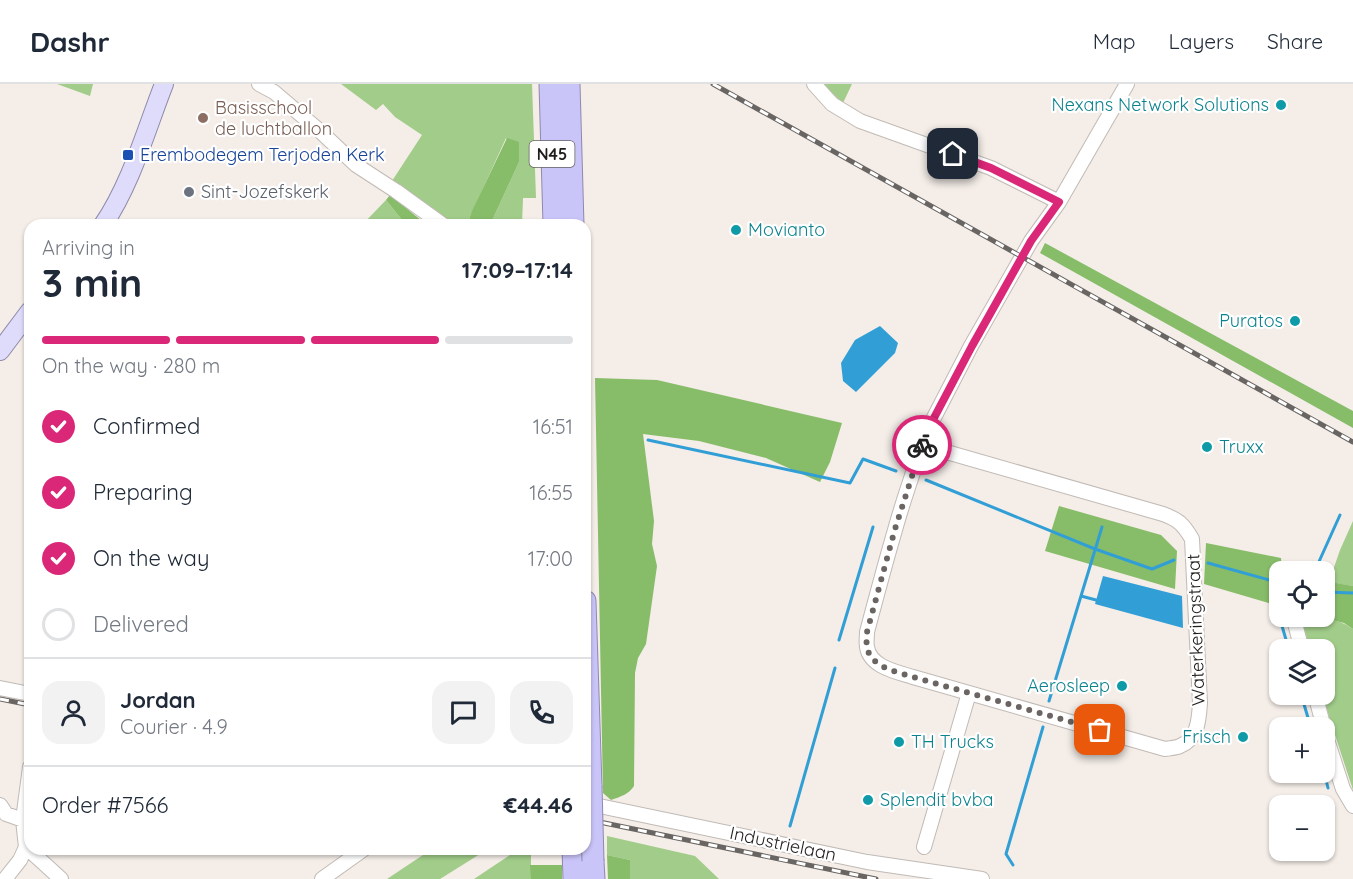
<!DOCTYPE html>
<meta charset="utf-8">
<style>
body{margin:0;font-family:Quicksand,sans-serif;background:#f2f2f3;color:#1f2937;height:100vh;display:flex;flex-direction:column;font-size:22px;white-space:nowrap}
*{box-sizing:border-box;margin:0}
p{font-size:20px;color:#747a83}
.icon{flex:none;width:33px;height:33px;fill:none;stroke:currentColor;stroke-width:2;stroke-linecap:round;stroke-linejoin:round}
.map{position:relative;flex:1;overflow:hidden}
.sheet{position:absolute;left:24px;top:135px;width:567px;height:636px;display:flex;flex-direction:column;background:#fff;border-radius:18px;box-shadow:0 2px 4px #0004}
.sheet>*{flex:none}
.controls{position:absolute;left:1269px;top:477px;display:grid;gap:12px}
.controls a{display:grid;place-items:center;width:66px;height:66px;border-radius:12px;background:#fff;box-shadow:0 2px 4px #0004;font-size:30px}
.pin{position:absolute;display:grid;place-items:center;width:51px;height:51px;color:#fff;margin:-26px;border-radius:12px;box-shadow:0 3px 9px #0006}
.courier{position:absolute;display:grid;place-items:center;width:60px;height:60px;margin:-30px;border:4px solid #db2777;border-radius:50%;background:#fff;color:#222;box-shadow:0 2px 8px #0007}
.overview em{font-style:normal;font-weight:700}
.overview div{display:flex;flex-direction:column-reverse}
.overview{display:flex;align-items:center;justify-content:space-between;height:102px;padding:0 18px}
h1{font-size:39px;font-weight:700;line-height:45px}
.bar{display:grid;grid-template-columns:repeat(4,1fr);gap:9px 6px;align-content:center;height:72px;padding:0 18px}
.bar i{height:8px;border-radius:4px;background:#e0e1e3}
.bar .selected{background:#db2777}
.bar p{grid-column:span 4}
.line{display:flex;align-items:center;gap:15px;padding:0 18px;border-top:2px solid #e0e1e3}
.line div{flex:1}
.round{display:grid;place-items:center;flex:none;width:63px;height:63px;border-radius:18px;background:#f2f2f3}
ol{padding:0 18px;list-style:none}
li{display:flex;align-items:center;gap:18px;height:66px}
li p{margin-inline-start:auto}
li .icon{padding:6px;border-radius:50%;background:#db2777;color:#fff;stroke-width:4}
li:last-child{color:#747a83}
li i{width:33px;height:33px;border:3px solid #e0e1e3;border-radius:50%}
header{display:flex;align-items:center;gap:36px;box-sizing:border-box;height:84px;padding:0 30px;background:#fff;border-bottom:2px solid #e0e1e3}
header strong{font-size:28px}
nav{display:flex;gap:33px;margin-inline-start:auto;font-size:21px}
.map>svg:first-child{display:block}
</style>
<header>
<strong>Dashr</strong>
<nav><a>Map</a><a>Layers</a><a>Share</a></nav>
</header>
<div class="map">
<svg width="1353" height="795" viewBox="0 0 1353 795">
<rect width="100%" height="100%" fill="#f4ede8"/>
<path fill="#a1cc89" d="M 57,0 L 93,0 L 90,12 Z
M 341,0 L 532,0 L 536,114 L 523,114 L 522,141 L 490,141 L 519,78 L 506,54 L 468,137 L 446,137 L 392,97 L 422,51 L 395,33 L 383,20 L 376,26 Z
M 822,0 L 852,0 L 843,19 Z
M 386,116 L 406,141 L 362,141 Z
M 1353,437 L 1353,502 L 1329,498 L 1340,466 Z
M 1297,533 C 1317,533 1336,533 1353,545 L 1353,706 L 1322,611 L 1324,610 L 1324,566 L 1308,565 Z
M 607,752 L 695,772 L 719,795 L 630,795 L 630,776 L 607,771 Z
M 432,765 L 488,765 L 440,795 L 387,795 Z
M 519,765 L 531,765 L 531,795 L 474,795 Z"/>
<path fill="#87bc69" d="M 507,54 L 519,58 L 519,78 L 490,141 L 467,141 L 472,127 Z
M 390,111 L 427,141 L 406,141 L 386,116 Z
M 1045,159 L 1353,327 L 1353,344 L 1040,169 Z
M 595,294 L 657,296 L 842,339 L 830,378 L 820,398 L 766,374 L 699,357 L 643,350 L 654,437 L 652,460 L 657,482 L 646,560 L 638,574 L 635,589 L 634,702 C 629,710 620,713 611,716 L 603,709 Z
M 1059,422 L 1161,451 L 1177,467 L 1175,505 L 1045,467 Z
M 1206,459 L 1281,474 L 1282,487 L 1280,488 L 1279,522 L 1204,500 Z
M 1325,497 L 1353,502 L 1353,545 L 1344,539 L 1320,533 L 1324,532 Z
M 607,771 L 630,776 L 630,795 L 608,795 Z
M 530,781 L 562,781 L 562,795 L 531,795 Z"/>
<path fill="#319fd6" d="M 880,242 L 898,259 L 895,269 L 856,308 L 843,297 L 841,279 L 855,256 Z
M 1103,492 L 1182,512 L 1183,544 L 1095,520 Z"/>
<g fill="none" stroke-linecap="round" stroke-linejoin="round">
<path stroke="#319fd6" stroke-width="3" d="M 648,356 L 850,399 L 863,375 L 896,387
M 926,396 L 1095,465 L 1152,485 L 1174,476
M 1208,479 L 1280,499
M 1317,482 L 1340,431
M 1324,508 L 1353,509
M 1081,512 L 1102,443
M 1280,535 L 1289,566
M 839,556 L 873,443
M 1301,610 L 1311,644
M 1049,617 L 1081,512 L 1096,516
M 1324,688 L 1328,704
M 790,742 L 835,584
M 1013,781 L 1006,770 L 1043,643"/>
<defs>
<path id="minor" d="M 259,0 L 274,8 L 321,48 L 356,81 L 396,107 L 443,141
M 814,0 L 832,20 L 860,37 L 991,84 L 1059,118
M 922,361 L 1163,430 C 1179,436 1183,440 1192,455 L 1200,619 C 1199,635 1198,655 1180,662 C 1176,664 1170,664 1165,665 L 913,593 C 897,588 870,583 867,563 C 866,558 867,553 867,548 C 876,514 885,480 895,446 C 904,413 916,381 926,349 L 971,262 L 1031,157 L 1059,118 L 1127,0
M 1293,532 L 1302,566
M 0,604 L 30,610
M 1315,610 L 1324,644
M 1324,646 L 1343,705 L 1353,722
M 585,719 L 867,778 L 982,795
M 0,721 L 6,730 L 23,736
M 26,763 L 61,795
M 924,763 L 969,609
M 5,795 L 20,776 L 26,763 L 23,736 L 30,683
M 322,795 L 364,765"/>
<path id="major" d="M 103,141 C 131,100 146,46 164,0
M 0,267 L 30,227"/>
<path id="highway" d="M 550,0 L 554,141
M 569,0 L 573,141
M 585,517 L 591,702
M 573,765 L 574,795
M 593,777 L 594,795"/>
</defs>
<use href="#minor" stroke="#c1bab5" stroke-width="16"/>
<use href="#major" stroke="#8e8aab" stroke-width="20"/>
<use href="#highway" stroke="#8e8aab" stroke-width="23"/>
<use href="#minor" stroke="#fff" stroke-width="14"/>
<use href="#major" stroke="#dfdcfb" stroke-width="18"/>
<use href="#highway" stroke="#cac5f9" stroke-width="21"/>
<defs>
<path id="rail" d="M 713,0 L 1353,358
M 0,615 L 30,621
M 585,735 L 876,795"/>
</defs>
<use href="#rail" stroke="#696562" stroke-width="5"/>
<use href="#rail" stroke="#fff" stroke-width="3" stroke-dasharray="9" stroke-linecap="butt"/>
<defs>
<path id="highway-bridge" d="M 591,702 L 593,777"/>
</defs>
<use href="#highway-bridge" stroke="#8e8aab" stroke-width="23" stroke-linecap="butt"/>
<use href="#highway-bridge" stroke="#cac5f9" stroke-width="21"/>
</g>
<g fill="none" stroke-linecap="round" stroke-linejoin="round">
<path stroke="#6a6562" stroke-width="6" stroke-dasharray="0 10.8" d="M 922,361 L 895,445 L 867,548 C 867,553 866,558 867,563 C 870,583 897,588 913,593 L 1100,646"/>
<path stroke="#db2777" stroke-width="8" d="M 922,361 L 926,349 L 972,262 L 1031,157 L 1059,118 L 991,84 L 953,70"/>
</g>
<g fill="#0f9aa8" stroke="#fff" stroke-width="2">
<circle cx="1281" cy="21" r="6"/>
<circle cx="736" cy="146" r="6"/>
<circle cx="1295" cy="237" r="6"/>
<circle cx="1207" cy="363" r="6"/>
<circle cx="1122" cy="602" r="6"/>
<circle cx="1243" cy="653" r="6"/>
<circle cx="899" cy="658" r="6"/>
<circle cx="868" cy="716" r="6"/>
</g>
<circle fill="#8d6e63" stroke="#fff" stroke-width="2" cx="203" cy="34" r="6"/>
<rect fill="#1a4fb4" stroke="#fff" stroke-width="2" x="122" y="65" width="12" height="12" rx="3"/>
<circle fill="#6b7280" stroke="#fff" stroke-width="2" cx="189" cy="108" r="6"/>
<g text-anchor="middle" stroke-width="4.5" stroke-linejoin="round" paint-order="stroke">
<rect fill="#fff" stroke="#62605f" stroke-width="1.5" x="529.5" y="57" width="45" height="26" rx="4.5"/>
<g font-size="16" font-weight="bold" fill="#1f1c1a">
<text x="552" y="76">N45</text>
</g>
<g font-size="18" fill="#0d838f" stroke="#fff" text-anchor="end">
<text x="1269" y="27">Nexans Network Solutions</text>
<text x="748" y="152" text-anchor="start">Movianto</text>
<text x="1283" y="243">Puratos</text>
<text x="1219" y="369" text-anchor="start">Truxx</text>
<text x="1110" y="608">Aerosleep</text>
<text x="1231" y="659">Frisch</text>
<text x="911" y="664" text-anchor="start">TH Trucks</text>
<text x="880" y="722" text-anchor="start">Splendit bvba</text>
</g>
<g font-size="18" fill="#785e54" stroke="#fff" text-anchor="start">
<text x="215" y="30">Basisschool<tspan x="215" dy="21">de luchtballon</tspan></text>
</g>
<g font-size="18" fill="#164399" stroke="#fff" text-anchor="start">
<text x="140" y="77">Erembodegem Terjoden Kerk</text>
</g>
<g font-size="18" fill="#5b616d" stroke="#fff" text-anchor="start">
<text x="201" y="114">Sint-Jozefskerk</text>
</g>
<g font-size="18" fill="#1f1c1a" stroke="#fff">
<text transform="translate(1196 546) rotate(-92)" y="6">Waterkeringstraat</text>
<text transform="translate(783 760) rotate(12)" y="6">Industrielaan</text>
</g>
</g>
</svg>
<div class="controls">
<a><svg class="icon" aria-label="locate" viewBox="0 0 24 24"><circle cx="12" cy="12" r="6"/><path d="M12 2v4M12 18v4M2 12h4M18 12h4"/></svg></a>
<a><svg class="icon" aria-label="layers" viewBox="0 0 24 24"><path d="M12 4l9 5-9 5-9-5zM3 14l9 5 9-5"/></svg></a>
<a>+</a>
<a>−</a>
</div>
<div class="pin" style="left:1100px;top:646px;background:#ea580c"><svg class="icon" aria-label="bag" viewBox="0 0 24 24"><path d="M5 8h14l-1 12H6zM9 8a3 3 0 0 1 6 0"/></svg></div>
<div class="pin" style="left:953px;top:70px;background:#1f2937"><svg class="icon" aria-label="home" viewBox="0 0 24 24"><path d="M3 11l9-7 9 7M6 9v11h12V9"/></svg></div>
<div class="courier" style="left:922px;top:361px"><svg class="icon" aria-label="bike" viewBox="0 0 24 24"><circle cx="6" cy="16" r="4"/><circle cx="18" cy="16" r="4"/><path d="M6 16l4-8h5l3 8M10 8l3 8H6M13 5h3"/></svg></div>
<section class="sheet">
<div class="overview"><div><h1>3 min</h1><p>Arriving in</p></div><em>17:09–17:14</em></div>
<div class="bar"><i class="selected"></i><i class="selected"></i><i class="selected"></i><i></i><p>On the way · 280 m</p></div>
<ol>
<li><svg class="icon" aria-label="check" viewBox="0 0 24 24"><path d="M5 12l5 5 9-10"/></svg>Confirmed<p>16:51</p></li>
<li><svg class="icon" aria-label="check" viewBox="0 0 24 24"><path d="M5 12l5 5 9-10"/></svg>Preparing<p>16:55</p></li>
<li><svg class="icon" aria-label="check" viewBox="0 0 24 24"><path d="M5 12l5 5 9-10"/></svg>On the way<p>17:00</p></li>
<li><i></i>Delivered</li>
</ol>
<div class="line" style="height:108px"><a class="round"><svg class="icon" aria-label="person" viewBox="0 0 24 24"><circle cx="12" cy="8" r="4"/><path d="M4 21q1-7 8-7t8 7"/></svg></a><div><b>Jordan</b><p>Courier · 4.9</p></div><a class="round"><svg class="icon" aria-label="chat" viewBox="0 0 24 24"><path d="M4 5h16v11H9l-5 4z"/></svg></a><a class="round"><svg class="icon" aria-label="phone" viewBox="0 0 24 24"><path d="M5 4h4l2 5-3 2q2 4 5 5l2-3 5 2v4C11 20 4 13 5 4z"/></svg></a></div>
<div class="line" style="height:78px"><div>Order #7566</div><b>€44.46</b></div>
</section>
</div>
